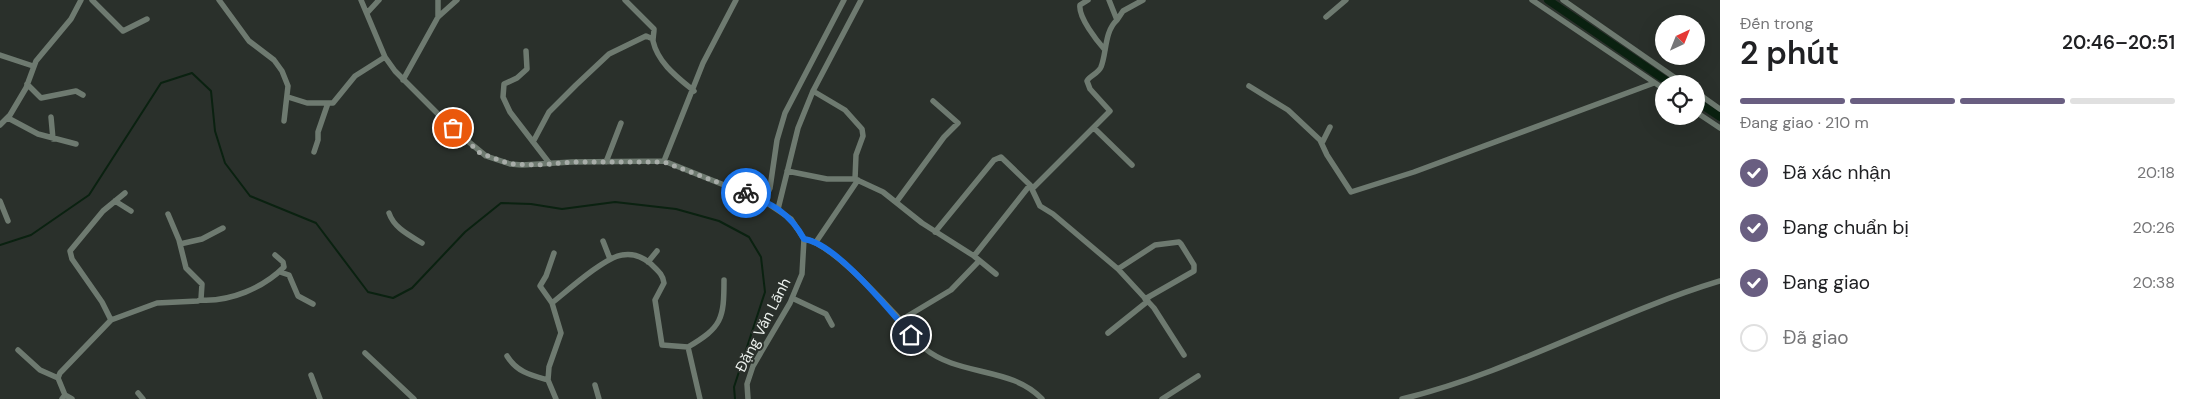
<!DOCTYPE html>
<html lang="vi">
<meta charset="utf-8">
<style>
body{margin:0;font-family:"DM Sans",sans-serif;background:#f6f6f6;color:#202124;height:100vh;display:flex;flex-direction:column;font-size:19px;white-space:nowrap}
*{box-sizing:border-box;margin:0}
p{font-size:16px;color:#757577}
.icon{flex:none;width:28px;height:28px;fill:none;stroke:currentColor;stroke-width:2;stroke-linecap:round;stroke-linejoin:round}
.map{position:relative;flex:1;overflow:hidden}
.details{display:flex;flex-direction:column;background:#fff;width:475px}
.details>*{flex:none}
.needle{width:32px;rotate:43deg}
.controls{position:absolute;left:1655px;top:15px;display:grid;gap:10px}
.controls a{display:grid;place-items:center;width:50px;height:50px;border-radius:50%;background:#fff;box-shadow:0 5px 20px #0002;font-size:25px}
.pin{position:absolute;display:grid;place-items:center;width:42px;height:42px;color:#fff;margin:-21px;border:2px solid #fff;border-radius:50%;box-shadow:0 1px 5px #0007}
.courier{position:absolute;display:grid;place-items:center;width:50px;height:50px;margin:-25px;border:4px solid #1a73e8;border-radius:50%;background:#fff;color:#222;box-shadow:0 1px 6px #0007}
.overview em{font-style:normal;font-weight:600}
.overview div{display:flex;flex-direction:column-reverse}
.overview{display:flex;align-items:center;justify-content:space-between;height:85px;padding:0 20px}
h1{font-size:32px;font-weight:600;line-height:38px}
.bar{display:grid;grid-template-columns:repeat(4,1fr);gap:8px 5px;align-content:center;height:60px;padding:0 20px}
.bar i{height:6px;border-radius:4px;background:#e0e0e0}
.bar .current{background:#695e81}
.bar p{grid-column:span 4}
ol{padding:0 20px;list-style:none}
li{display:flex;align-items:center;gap:15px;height:55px}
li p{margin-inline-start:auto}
li .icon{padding:5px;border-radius:50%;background:#695e81;color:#fff;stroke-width:4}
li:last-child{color:#757577}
li i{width:28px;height:28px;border:2px solid #e0e0e0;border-radius:50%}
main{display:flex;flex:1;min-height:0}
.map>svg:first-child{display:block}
</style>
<main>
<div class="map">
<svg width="1720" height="399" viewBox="0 0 1720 399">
<rect width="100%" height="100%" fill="#2a302b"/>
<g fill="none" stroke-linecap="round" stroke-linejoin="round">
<path stroke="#0a2110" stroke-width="2" d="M 0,245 L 31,235 L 89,195 L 161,83 L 192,73 L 211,91 L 215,131 L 225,163 L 250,196 L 316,223 L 368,292 L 393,298 L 412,288 L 465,232 L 501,203 L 531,204 L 562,209 L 615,202 L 676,209 L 719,221 L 749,237 L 761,257 L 765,292 L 734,387 L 735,399"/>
<path stroke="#0a2110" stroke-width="8" d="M 1548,0 L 1671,84
M 1696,101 L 1720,117"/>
<path stroke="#6e7a70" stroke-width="5.5" d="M 92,0 L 123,31 L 147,19
M 219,0 L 249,41 L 274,60 L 282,71 L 288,86 L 284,121
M 361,0 L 385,57 L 395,71 L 453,129 L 486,156 L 510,164 L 522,165 L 572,162 L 664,161 L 764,201 L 791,219 L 804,239 L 802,274 L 790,303 L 753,366 L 747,384 L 748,399
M 625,0 L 654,29 C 654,33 653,37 653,41 C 658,63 677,77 694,91
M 1088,0 L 1080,5 C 1078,17 1097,41 1105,50
M 1532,0 L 1664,89
M 1563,0 L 1684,84
M 367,13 L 379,0
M 438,17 L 438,0
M 1326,17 L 1346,0
M 1117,20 L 1123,11 L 1143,0
M 526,51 L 527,69 L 517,78 L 504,84 L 503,97 L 510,112 L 550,164
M 0,55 L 33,66
M 403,80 L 438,17 L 457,0
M 27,84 L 41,98 L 76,91 L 83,95
M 1249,86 L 1288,110 L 1320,140 L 1327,155 L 1351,192 L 1414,172 L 1654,83
M 813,91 L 845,110 L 862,129 L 863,136 L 856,155 L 855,179
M 1696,92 L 1720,109
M 288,97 L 307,103 L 333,103 L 355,76 L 385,57
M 1696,112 L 1720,128
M 51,117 L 53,139
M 8,118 L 38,134 L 76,144
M 0,125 L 10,115 L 26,88 L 36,61 L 71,19 L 81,0
M 1094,128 L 1132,165
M 533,142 L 549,112 L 576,85 L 609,54 L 646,36 L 653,39
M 1322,143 L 1330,127
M 314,152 L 318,140 L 318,132 L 328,103
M 664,161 L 703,63 L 736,0
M 606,162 L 621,123
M 787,171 L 827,179 L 855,179 L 883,192 L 922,223 L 974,256 L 996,274
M 1033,188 L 1110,111 L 1090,89 L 1087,81 C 1090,75 1098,74 1101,67 C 1107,52 1104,32 1117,20 L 1109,0
M 0,201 L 8,221
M 115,201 L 131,211
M 764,201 L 770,188 L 777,140 L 785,113 L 844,0
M 897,201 L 944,137 L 958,123 L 933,101
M 778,209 L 798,128 L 813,91 L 861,0
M 389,213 C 394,228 409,235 422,243
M 935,232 L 994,160 L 1001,157 L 1030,185 L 1040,206 L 1053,214 L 1118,269 L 1154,308 L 1184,355
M 804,239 C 829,242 876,294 894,313 C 905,324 912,338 924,348 C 959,377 1011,366 1042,399
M 603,241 L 610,259
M 816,242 L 858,180
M 180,244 L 202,239 L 223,228
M 554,253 L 546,276 L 540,286 L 552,303 L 561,333 L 549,367 L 548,380 L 556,399
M 974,256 L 1030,185
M 648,262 L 657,251
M 1118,269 L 1155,245 L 1179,242 L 1181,244 L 1194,265 L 1194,271 L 1145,299
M 280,272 L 289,275 L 298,296 L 313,304
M 792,298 L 826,314 L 832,325
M 200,300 C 230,302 263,288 284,267 L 283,262 L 275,255
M 552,303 C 567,291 605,257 622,255 C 633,253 643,257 651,264 C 657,270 663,274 664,283 L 655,300 L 662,345 L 688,347 L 700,399
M 111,320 L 102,302 L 72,259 L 70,251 L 103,211 L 125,193
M 901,320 L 951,290 L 979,261
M 1108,333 L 1148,301
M 688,347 C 722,327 724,319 724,280
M 18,350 L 40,370 L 58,378
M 365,353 L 414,399
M 507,356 C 517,372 530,375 548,380
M 311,375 L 320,399
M 595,385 L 599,399
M 138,393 L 143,399
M 65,395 L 72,399
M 62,399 L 65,395 L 58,378 L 60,373 L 111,320 L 157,303 L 198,301 L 201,299 L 202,284 L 186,268 L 179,240 L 168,214
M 1162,399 L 1198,376
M 1402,399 C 1513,372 1611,314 1720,281"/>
</g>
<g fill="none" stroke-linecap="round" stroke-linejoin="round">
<path stroke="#a8ada9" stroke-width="5" stroke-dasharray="0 9" d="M 453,128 L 480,153 L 510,164 L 538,165 L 572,162 L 664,162 L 746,193"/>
<path stroke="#1a73e8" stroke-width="6" d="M 746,193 C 772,204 790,213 804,239 C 836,243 889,310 911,335"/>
</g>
<g text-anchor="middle" stroke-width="4" stroke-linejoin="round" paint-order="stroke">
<g font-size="15" fill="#ecf1ed" stroke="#2a302b">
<text transform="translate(763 325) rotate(-63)" y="5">Đặng Văn Lãnh</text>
</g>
</g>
</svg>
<div class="controls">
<a><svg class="needle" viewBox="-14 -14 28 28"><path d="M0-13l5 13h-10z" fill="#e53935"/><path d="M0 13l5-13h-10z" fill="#757577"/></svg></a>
<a><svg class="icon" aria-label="locate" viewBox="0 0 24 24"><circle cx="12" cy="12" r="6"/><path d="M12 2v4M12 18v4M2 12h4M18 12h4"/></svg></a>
</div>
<div class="pin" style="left:453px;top:128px;background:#ea580c"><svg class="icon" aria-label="bag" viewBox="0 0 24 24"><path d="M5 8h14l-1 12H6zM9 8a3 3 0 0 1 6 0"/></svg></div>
<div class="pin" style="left:911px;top:335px;background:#1f2937"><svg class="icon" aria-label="home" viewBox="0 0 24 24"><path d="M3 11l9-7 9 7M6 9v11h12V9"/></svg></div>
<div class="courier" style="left:746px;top:193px"><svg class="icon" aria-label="bike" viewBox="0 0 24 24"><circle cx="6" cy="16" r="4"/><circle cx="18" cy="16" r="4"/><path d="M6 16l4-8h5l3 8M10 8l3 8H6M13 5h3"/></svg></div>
</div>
<section class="details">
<div class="overview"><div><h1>2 phút</h1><p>Đến trong</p></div><em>20:46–20:51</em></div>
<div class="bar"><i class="current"></i><i class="current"></i><i class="current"></i><i></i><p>Đang giao · 210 m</p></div>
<ol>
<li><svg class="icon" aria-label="check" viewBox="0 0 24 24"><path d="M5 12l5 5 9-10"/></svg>Đã xác nhận<p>20:18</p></li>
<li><svg class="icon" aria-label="check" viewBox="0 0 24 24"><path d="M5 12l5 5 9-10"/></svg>Đang chuẩn bị<p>20:26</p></li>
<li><svg class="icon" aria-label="check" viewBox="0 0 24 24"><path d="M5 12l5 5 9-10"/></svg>Đang giao<p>20:38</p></li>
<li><i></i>Đã giao</li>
</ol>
</section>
</main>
